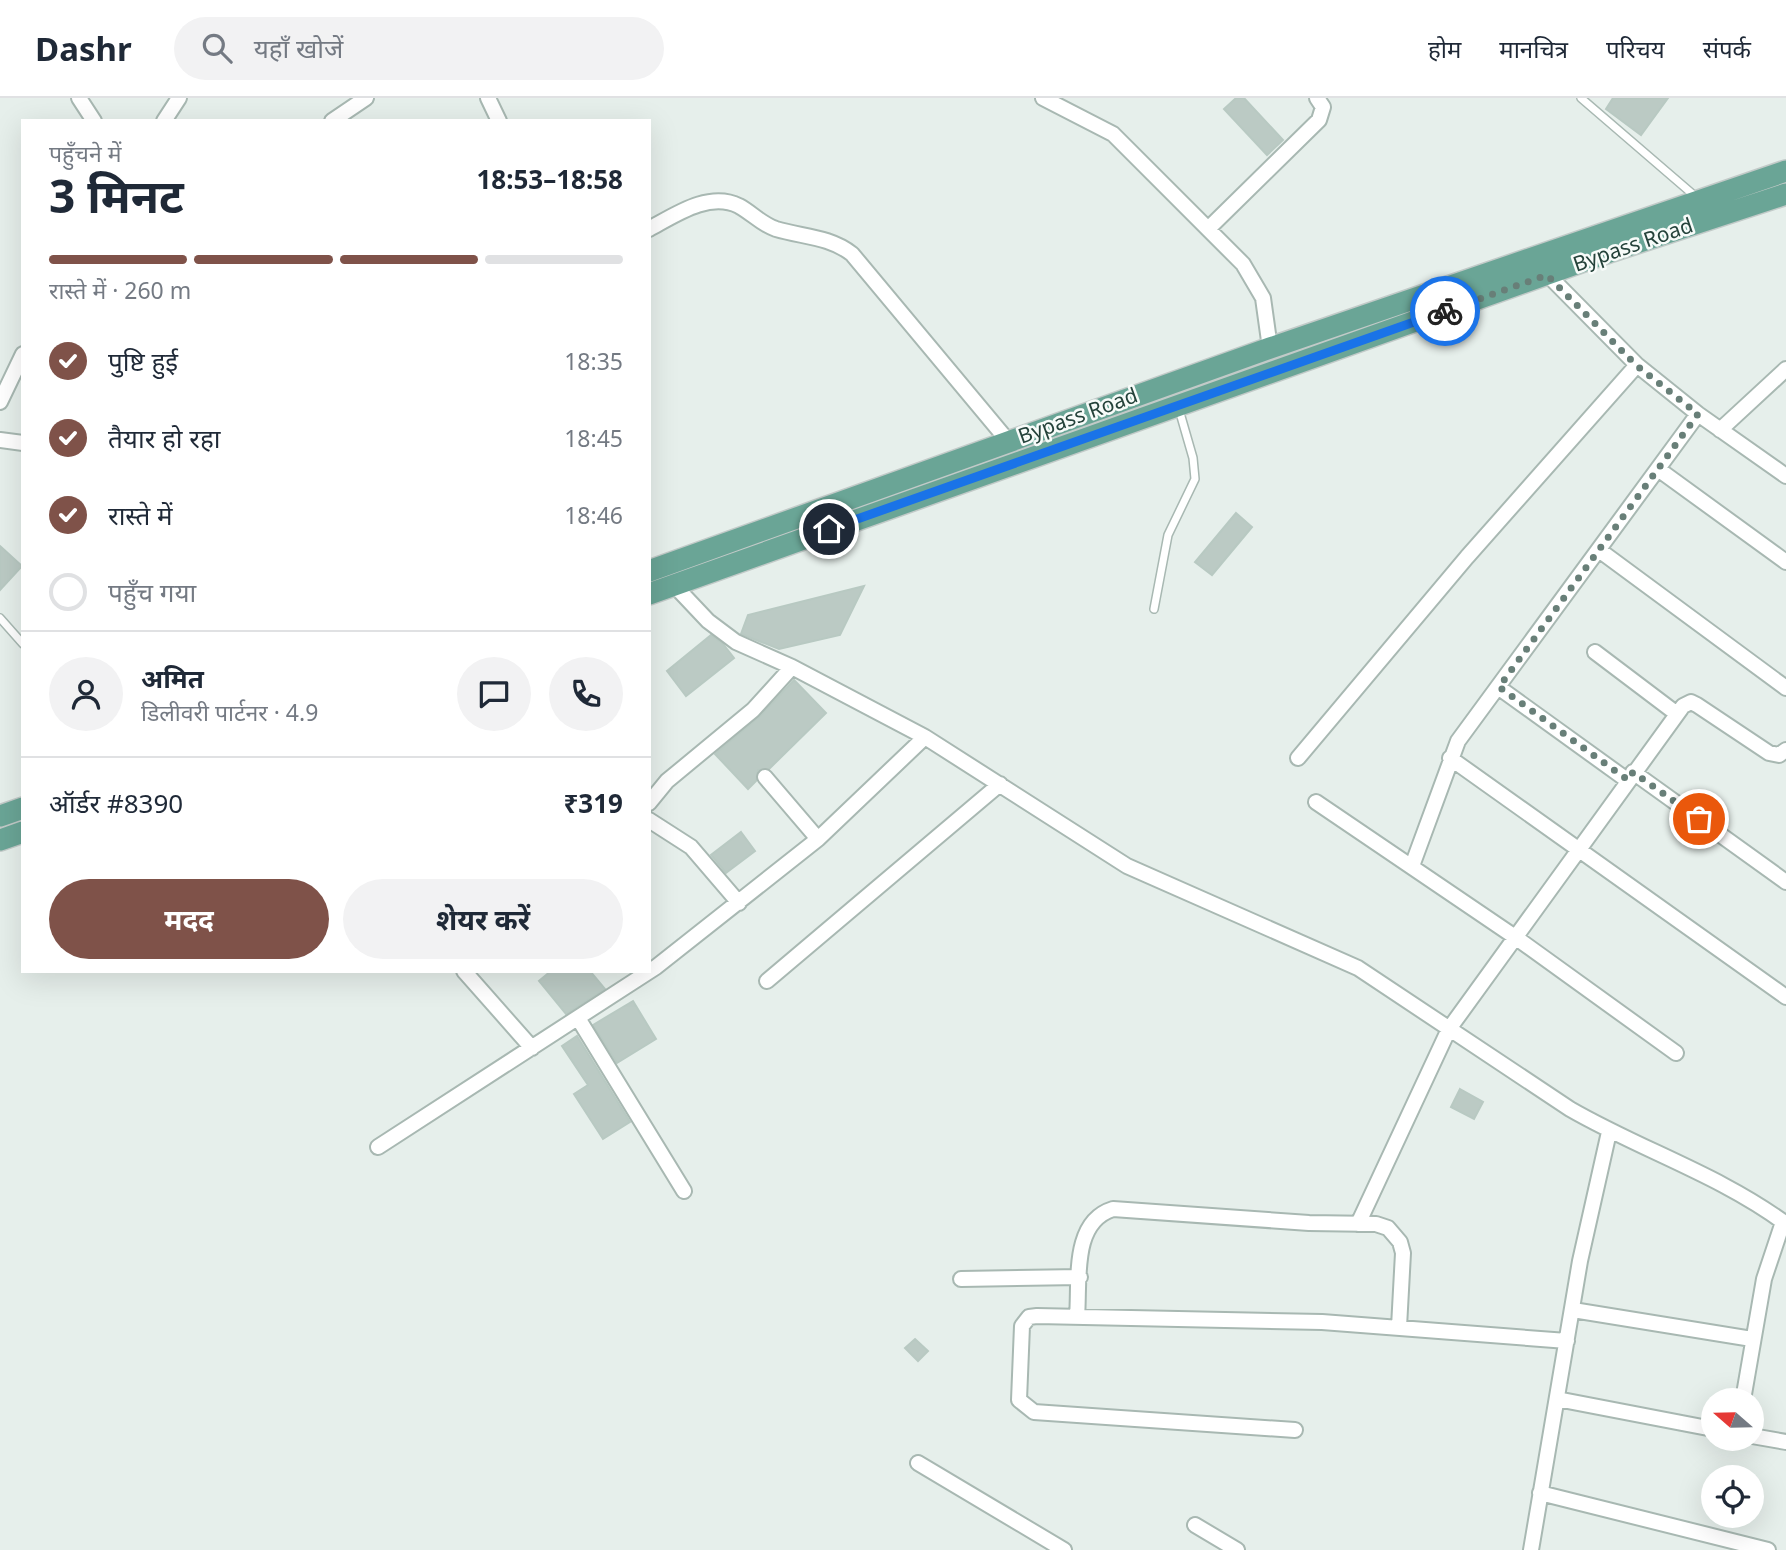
<!DOCTYPE html>
<html lang="hi">
<meta charset="utf-8">
<style>
body{margin:0;font-family:"Noto Sans","Noto Sans Devanagari",sans-serif;background:#f2f2f3;color:#1f2937;height:100vh;display:flex;flex-direction:column;font-size:26px;white-space:nowrap}
*{box-sizing:border-box;margin:0}
p{font-size:23px;color:#747a83}
.icon{flex:none;width:38px;height:38px;fill:none;stroke:currentColor;stroke-width:2;stroke-linecap:round;stroke-linejoin:round}
.map{position:relative;flex:1;overflow:hidden}
.sheet{position:absolute;left:21px;top:21px;width:630px;height:854px;display:flex;flex-direction:column;background:#fff;border-radius:0px;box-shadow:0 7px 28px #0002}
.sheet>*{flex:none}
.needle{width:46px;rotate:290deg}
.fabs{position:absolute;left:1701px;top:1290px;display:grid;gap:14px}
.fabs a{display:grid;place-items:center;width:63px;height:63px;border-radius:50%;background:#fff;box-shadow:0 7px 28px #0002;font-size:35px}
.pin{position:absolute;display:grid;place-items:center;width:60px;height:60px;color:#fff;margin:-30px;border:4px solid #fff;border-radius:50%;box-shadow:0 2px 7px #0007}
.courier{position:absolute;display:grid;place-items:center;width:70px;height:70px;margin:-35px;border:5px solid #1a73e8;border-radius:50%;background:#fff;color:#222;box-shadow:0 2px 9px #0007}
.head em{font-style:normal;font-weight:700}
.head div{display:flex;flex-direction:column-reverse}
.head{display:flex;align-items:center;justify-content:space-between;height:119px;padding:0 28px}
h1{font-size:46px;font-weight:700;line-height:52px}
.bar{display:grid;grid-template-columns:repeat(4,1fr);gap:10px 7px;align-content:center;height:84px;padding:0 28px}
.bar i{height:9px;border-radius:5px;background:#e0e1e3}
.bar .active{background:#7f5249}
.bar p{grid-column:span 4}
.line{display:flex;align-items:center;gap:18px;padding:0 28px;border-top:2px solid #e0e1e3}
.line div{flex:1}
.round{display:grid;place-items:center;flex:none;width:74px;height:74px;border-radius:37px;background:#f2f2f3}
ol{padding:0 28px;list-style:none}
li{display:flex;align-items:center;gap:21px;height:77px}
li p{margin-inline-start:auto}
li .icon{padding:7px;border-radius:50%;background:#7f5249;color:#fff;stroke-width:4}
li:last-child{color:#747a83}
li i{width:38px;height:38px;border:4px solid #e0e1e3;border-radius:50%}
.cta{display:flex;gap:14px;margin-top:auto;padding:14px 28px}
.cta a{flex:1;height:80px;border-radius:42px;background:#7f5249;color:#fff;font-size:28px;font-weight:700;line-height:80px;text-align:center}
.cta a+a{background:#f2f2f3;color:#1f2937}
header{display:flex;align-items:center;gap:42px;box-sizing:border-box;height:98px;padding:0 35px;background:#fff;border-bottom:2px solid #e0e1e3}
header strong{font-size:33px}
nav{display:flex;gap:38px;margin-inline-start:auto;font-size:24px}
.search{width:490px;height:63px;background:#f2f2f3;display:flex;align-items:center;gap:18px;box-sizing:border-box;padding:0 24px;border-radius:38px;color:#747a83;font-size:26px}
.map>svg:first-child{display:block}
</style>
<header>
<strong>Dashr</strong>
<div class="search"><svg class="icon" aria-label="search" viewBox="0 0 24 24"><circle cx="10" cy="10" r="6"/><path d="M15 15l6 6"/></svg>यहाँ खोजें</div>
<nav><a>होम</a><a>मानचित्र</a><a>परिचय</a><a>संपर्क</a></nav>
</header>
<div class="map">
<svg width="1786" height="1452" viewBox="0 0 1786 1452">
<rect width="100%" height="100%" fill="#e6efeb"/>
<path fill="#bbcac4" stroke="#b8c9c2" stroke-width="2" d="M 1236,0 L 1244,0 L 1283,42 L 1267,57 L 1224,11 Z
M 1613,0 L 1668,0 L 1641,37 L 1606,11 Z
M 1236,415 L 1252,429 L 1212,477 L 1195,464 Z
M 0,448 L 22,468 L 0,492 Z
M 864,488 L 840,537 L 779,551 L 741,536 L 748,517 Z
M 711,537 L 723,546 L 734,560 L 686,598 L 667,573 Z
M 794,582 L 826,615 L 769,671 L 758,672 L 756,683 L 748,691 L 715,656 L 759,619 Z
M 741,734 L 755,753 L 726,775 L 711,757 Z
M 551,873 L 590,873 L 605,891 L 566,916 L 539,883 Z
M 633,903 L 656,941 L 617,965 L 593,927 Z
M 577,938 L 630,1024 L 603,1041 L 574,996 L 588,987 L 562,948 Z
M 1460,991 L 1483,1004 L 1474,1021 L 1451,1009 Z
M 915,1241 L 928,1253 L 918,1263 L 905,1250 Z"/>
<g fill="none" stroke-linecap="round" stroke-linejoin="round">
<defs>
<path id="service" d="M 1581,0 L 1696,99
M 1154,511 L 1168,437 L 1195,381 L 1193,360 L 1178,308
M 0,520 L 23,546"/>
<path id="minor" d="M 79,0 L 94,23
M 488,0 L 499,23
M 1043,0 L 1113,36 L 1243,166 L 1263,200 L 1270,250
M 164,23 L 179,0
M 332,23 L 366,0
M 1209,130 L 1319,22 L 1323,9 L 1317,0
M 649,131 C 675,117 709,93 739,108 C 752,115 761,126 776,131 C 802,139 829,138 852,156 L 1008,343
M 1547,176 L 1637,267 L 1698,316 L 1786,378
M 0,304 L 23,256
M 1720,332 L 1786,271
M 0,342 L 23,345
M 1658,371 L 1786,464
M 1599,452 L 1786,590
M 674,487 L 708,523 L 736,544 L 792,569 L 925,639 L 1127,768 L 1358,870 L 1570,1011 C 1641,1052 1720,1077 1786,1126
M 1595,554 L 1677,616
M 1498,589 L 1627,682
M 1298,660 L 1467,459 L 1637,267
M 1450,660 L 1786,899
M 1633,674 L 1786,784
M 765,679 L 818,741
M 1316,704 L 1515,839 L 1676,955
M 649,705 L 667,683 L 753,612 L 792,569
M 649,722 L 691,749 L 739,805
M 1412,768 L 1458,643 L 1698,316
M 464,873 L 532,950
M 767,883 L 1000,686
M 578,920 L 684,1093
M 378,1049 L 656,869 L 818,741 L 925,639
M 1358,1126 L 1449,931 L 1683,608 L 1691,604 L 1697,607 L 1769,655 L 1779,657 L 1786,652
M 961,1181 L 1080,1179
M 1573,1212 L 1752,1241
M 1077,1219 C 1080,1183 1071,1124 1113,1111 L 1309,1125 L 1376,1126 L 1388,1130 L 1400,1144 L 1403,1155 L 1399,1229
M 1557,1301 L 1713,1331
M 1743,1302 L 1764,1181 L 1783,1124
M 1295,1332 L 1034,1314 L 1019,1302 L 1022,1228 L 1029,1219 L 1037,1218 L 1322,1224 L 1567,1243
M 1752,1338 L 1786,1344
M 918,1365 L 1064,1452
M 1540,1395 L 1768,1452
M 1195,1427 L 1237,1452
M 1531,1452 L 1580,1163 L 1609,1034"/>
<path id="primary" d="M 649,473 L 1270,250 L 1786,73
M 649,496 L 1612,153 L 1786,96
M 0,718 L 23,710
M 0,742 L 23,734"/>
</defs>
<use href="#service" stroke="#a8b8b2" stroke-width="10"/>
<use href="#minor" stroke="#a8b8b2" stroke-width="18"/>
<use href="#primary" stroke="#c2cac8" stroke-width="24"/>
<use href="#service" stroke="#fff" stroke-width="7"/>
<use href="#minor" stroke="#fff" stroke-width="14"/>
<use href="#primary" stroke="#6aa596" stroke-width="21"/>
</g>
<g fill="none" stroke-linecap="round" stroke-linejoin="round">
<path stroke="#687f78" stroke-width="7" stroke-dasharray="0 12.6" d="M 1445,213 L 1547,177 L 1636,267 L 1698,316 L 1499,589 L 1628,682 L 1633,674 L 1699,721"/>
<path stroke="#1a73e8" stroke-width="9" d="M 829,431 L 1445,213"/>
</g>
<g text-anchor="middle" stroke-width="5" stroke-linejoin="round" paint-order="stroke">
<g font-size="21" fill="#24423a" stroke="#f7fbf9">
<text transform="translate(1633 147) rotate(-19)" y="7">Bypass Road</text>
<text transform="translate(1078 318) rotate(-20)" y="7">Bypass Road</text>
</g>
</g>
</svg>
<div class="fabs">
<a><svg class="needle" viewBox="-14 -14 28 28"><path d="M0-13l5 13h-10z" fill="#e53935"/><path d="M0 13l5-13h-10z" fill="#747a83"/></svg></a>
<a><svg class="icon" aria-label="locate" viewBox="0 0 24 24"><circle cx="12" cy="12" r="6"/><path d="M12 2v4M12 18v4M2 12h4M18 12h4"/></svg></a>
</div>
<div class="pin" style="left:1699px;top:721px;background:#ea580c"><svg class="icon" aria-label="bag" viewBox="0 0 24 24"><path d="M5 8h14l-1 12H6zM9 8a3 3 0 0 1 6 0"/></svg></div>
<div class="pin" style="left:829px;top:431px;background:#1f2937"><svg class="icon" aria-label="home" viewBox="0 0 24 24"><path d="M3 11l9-7 9 7M6 9v11h12V9"/></svg></div>
<div class="courier" style="left:1445px;top:213px"><svg class="icon" aria-label="bike" viewBox="0 0 24 24"><circle cx="6" cy="16" r="4"/><circle cx="18" cy="16" r="4"/><path d="M6 16l4-8h5l3 8M10 8l3 8H6M13 5h3"/></svg></div>
<section class="sheet">
<div class="head"><div><h1>3 मिनट</h1><p>पहुँचने में</p></div><em>18:53–18:58</em></div>
<div class="bar"><i class="active"></i><i class="active"></i><i class="active"></i><i></i><p>रास्ते में · 260 m</p></div>
<ol>
<li><svg class="icon" aria-label="check" viewBox="0 0 24 24"><path d="M5 12l5 5 9-10"/></svg>पुष्टि हुई<p>18:35</p></li>
<li><svg class="icon" aria-label="check" viewBox="0 0 24 24"><path d="M5 12l5 5 9-10"/></svg>तैयार हो रहा<p>18:45</p></li>
<li><svg class="icon" aria-label="check" viewBox="0 0 24 24"><path d="M5 12l5 5 9-10"/></svg>रास्ते में<p>18:46</p></li>
<li><i></i>पहुँच गया</li>
</ol>
<div class="line" style="height:126px"><a class="round"><svg class="icon" aria-label="person" viewBox="0 0 24 24"><circle cx="12" cy="8" r="4"/><path d="M4 21q1-7 8-7t8 7"/></svg></a><div><b>अमित</b><p>डिलीवरी पार्टनर · 4.9</p></div><a class="round"><svg class="icon" aria-label="chat" viewBox="0 0 24 24"><path d="M4 5h16v11H9l-5 4z"/></svg></a><a class="round"><svg class="icon" aria-label="phone" viewBox="0 0 24 24"><path d="M5 4h4l2 5-3 2q2 4 5 5l2-3 5 2v4C11 20 4 13 5 4z"/></svg></a></div>
<div class="line" style="height:91px"><div>ऑर्डर #8390</div><b>₹319</b></div>
<div class="cta"><a>मदद</a><a>शेयर करें</a></div>
</section>
</div>
